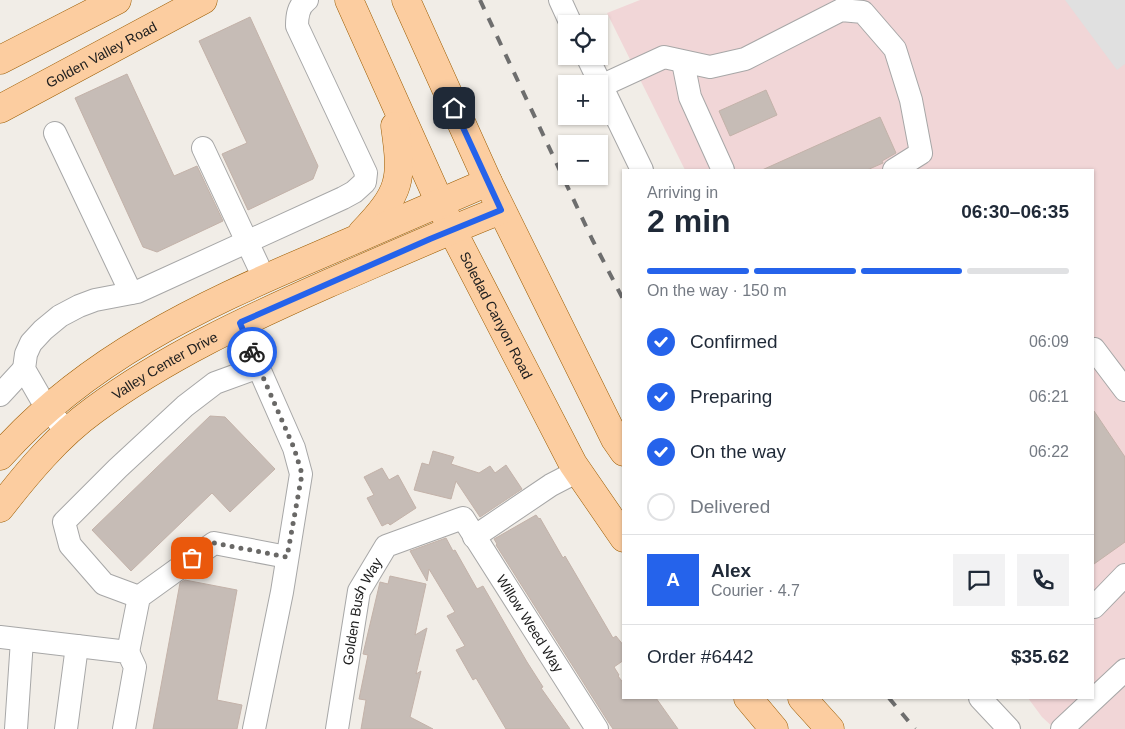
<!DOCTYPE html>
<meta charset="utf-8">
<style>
body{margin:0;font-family:Helvetica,sans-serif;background:#f2f2f3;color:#1f2937;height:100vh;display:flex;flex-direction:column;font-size:19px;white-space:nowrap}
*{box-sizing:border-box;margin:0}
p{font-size:16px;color:#747a83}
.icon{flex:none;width:28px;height:28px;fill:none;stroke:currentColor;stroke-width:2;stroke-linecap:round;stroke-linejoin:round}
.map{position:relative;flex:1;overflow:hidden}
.panel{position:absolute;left:622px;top:169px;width:472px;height:530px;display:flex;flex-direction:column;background:#fff;border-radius:0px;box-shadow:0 1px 4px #0004}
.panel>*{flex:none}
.controls{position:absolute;left:558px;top:15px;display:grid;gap:10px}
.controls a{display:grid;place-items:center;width:50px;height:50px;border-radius:0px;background:#fff;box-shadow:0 1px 4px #0004;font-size:25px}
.pin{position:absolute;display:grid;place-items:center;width:42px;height:42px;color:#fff;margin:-21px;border-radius:10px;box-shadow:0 2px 8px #0006}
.courier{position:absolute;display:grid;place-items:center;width:50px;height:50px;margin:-25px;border:4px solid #2563eb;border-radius:50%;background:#fff;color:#222;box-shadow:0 1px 6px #0007}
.overview em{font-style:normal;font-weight:700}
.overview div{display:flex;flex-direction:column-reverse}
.overview{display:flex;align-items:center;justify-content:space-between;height:85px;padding:0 25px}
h1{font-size:32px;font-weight:700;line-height:38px}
.bar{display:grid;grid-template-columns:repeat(4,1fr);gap:8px 5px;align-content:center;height:60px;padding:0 25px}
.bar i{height:6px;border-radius:4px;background:#e0e1e3}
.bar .on{background:#2563eb}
.bar p{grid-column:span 4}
.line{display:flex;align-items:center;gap:12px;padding:0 25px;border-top:1px solid #e0e1e3}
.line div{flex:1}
.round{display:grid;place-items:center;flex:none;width:52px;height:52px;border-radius:0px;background:#f2f2f3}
ol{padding:0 25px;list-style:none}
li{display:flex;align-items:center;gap:15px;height:55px}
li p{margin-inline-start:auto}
li .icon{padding:5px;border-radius:50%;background:#2563eb;color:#fff;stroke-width:4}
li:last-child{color:#747a83}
li i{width:28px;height:28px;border:2px solid #e0e1e3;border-radius:50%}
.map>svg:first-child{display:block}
</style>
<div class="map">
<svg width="1125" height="729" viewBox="0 0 1125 729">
<rect width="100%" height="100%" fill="#f1ede7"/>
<path fill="#f1d6d7" d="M 640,0 L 1125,0 L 1125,729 L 1055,729 L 1042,717 L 1028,698 L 1094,698 L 1094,170 L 685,170 L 607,13 Z"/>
<path fill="#e0e0e0" d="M 1065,0 L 1125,0 L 1125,64 L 1117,70 Z"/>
<path fill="#c6bcb6" stroke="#c3b2a9" d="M 250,17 L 318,166 L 313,179 L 248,210 L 222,154 L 247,143 L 199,41 Z
M 127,74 L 174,176 L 197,166 L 223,221 L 157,252 L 143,247 L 75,98 Z
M 766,90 L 777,115 L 730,136 L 719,111 Z
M 880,117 L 896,153 L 882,161 L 883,163 L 867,170 L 762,170 Z
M 1094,411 L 1125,457 L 1125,542 L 1094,564 Z
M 210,416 L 225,417 L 275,469 L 230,512 L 212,493 L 131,571 L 92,530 Z
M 433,451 L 454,457 L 451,464 L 479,473 L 490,466 L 495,473 L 506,465 L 522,489 L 480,517 L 456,481 L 451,499 L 414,490 L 422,463 L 429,465 Z
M 382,468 L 389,480 L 398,475 L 416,508 L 390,525 L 388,523 L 382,526 L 367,498 L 374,495 L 364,477 Z
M 536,515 L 539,519 L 540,518 L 563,558 L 565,556 L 613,638 L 616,636 L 624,646 L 624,660 L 614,667 L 619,675 L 618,676 L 624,684 L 624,698 L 656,698 L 678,729 L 613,729 L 609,723 L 496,545 L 497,544 L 494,539 Z
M 446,538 L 453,551 L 455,550 L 477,589 L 483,586 L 527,662 L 543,687 L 541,688 L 570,729 L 506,729 L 476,678 L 473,680 L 456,650 L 465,646 L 447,616 L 455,612 L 429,569 L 427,581 L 410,551 Z
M 390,576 L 426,584 L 415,635 L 427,628 L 416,674 L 421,671 L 410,717 L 433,729 L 361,729 L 366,700 L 359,699 L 368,655 L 363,654 L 380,582 L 388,584 Z
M 185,580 L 237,590 L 217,700 L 242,705 L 237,729 L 153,729 L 180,583 Z"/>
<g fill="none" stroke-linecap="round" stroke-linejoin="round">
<defs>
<g id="minor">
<path d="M 560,0 L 571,24"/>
<path d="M 587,56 L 642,170"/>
<path d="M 683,62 L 690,97 L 723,170"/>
<path d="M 601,86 L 664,57 L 710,67 L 745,59 L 841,10 L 863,12 L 895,49 L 911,100 L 921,153 L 894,170"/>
<path d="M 55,133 L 131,293"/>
<path d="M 203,148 L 264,278"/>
<path d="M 239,323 L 294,448 L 301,474 L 282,592 L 254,729"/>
<path d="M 1094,349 L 1125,390"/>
<path d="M 0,395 L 24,369"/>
<path d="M 68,432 L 47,409 L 24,369 L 26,354 L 31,343 L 43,330 L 60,316 L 79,306 L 95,300 L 137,292 L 343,198 L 354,192 L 365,182 L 366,173 L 297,26 C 297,16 298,6 307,0"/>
<path d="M 474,537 L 551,485 L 578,471"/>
<path d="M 139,597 L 104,584 L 70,545 L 64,522 L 118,468 L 185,406 L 215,383 L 259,367"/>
<path d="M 1094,607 L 1125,575"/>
<path d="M 0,637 L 128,652 L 135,667 L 124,729"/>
<path d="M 128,652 L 139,597 L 214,543 L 287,557"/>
<path d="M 980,698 L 1009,729"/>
<path d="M 16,729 L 22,640"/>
<path d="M 66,729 L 77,646"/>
<path id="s1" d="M 337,729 L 359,591 L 386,546 L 463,518 L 597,729"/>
<path d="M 1062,729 L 1125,670"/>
</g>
<g id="major">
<path id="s2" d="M 349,0 L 452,230 L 573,464 L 624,538"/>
<path d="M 406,0 L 488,182 L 615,439 L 624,452"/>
<path d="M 0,60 L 117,0"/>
<path id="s3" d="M 0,109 L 203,0"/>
<path d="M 362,233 C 401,192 403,181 395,126"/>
<path d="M 0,456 C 86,359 200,306 317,256 C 374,231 431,207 488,182"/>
<path id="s4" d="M 0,508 C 27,473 58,436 94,410 C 166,357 246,320 327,284 C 385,259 442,233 501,210"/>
<path d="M 748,698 L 774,729"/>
<path d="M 802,698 L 830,729"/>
</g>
</defs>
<use href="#minor" stroke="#a7a7a7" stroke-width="24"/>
<use href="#major" stroke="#9c5c00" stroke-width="29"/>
<use href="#minor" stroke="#fff" stroke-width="22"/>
<use href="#major" stroke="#fccda0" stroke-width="28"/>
<path stroke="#6e6e6e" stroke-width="4" stroke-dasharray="10 10" stroke-linecap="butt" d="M 480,0 L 592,239 L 624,301
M 889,698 L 915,729"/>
</g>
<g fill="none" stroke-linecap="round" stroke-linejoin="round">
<path stroke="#696866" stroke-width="5" stroke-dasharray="0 9" d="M 192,558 L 214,543 L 287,557 L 302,474 L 294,448 L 252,352"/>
<path stroke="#2563eb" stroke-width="6" d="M 252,352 L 240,323 L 241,322 L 430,239 L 501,210 L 454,108"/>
</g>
<g text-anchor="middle" stroke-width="4" stroke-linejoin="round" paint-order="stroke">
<g font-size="14" fill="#202020" stroke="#fff">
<text dy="5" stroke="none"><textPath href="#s3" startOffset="115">Golden Valley Road</textPath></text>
<text dy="5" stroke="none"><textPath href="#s2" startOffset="348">Soledad Canyon Road</textPath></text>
<text dy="5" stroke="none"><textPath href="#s4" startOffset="220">Valley Center Drive</textPath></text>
<text dy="5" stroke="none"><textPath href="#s1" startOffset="121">Golden Bush Way</textPath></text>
<text dy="5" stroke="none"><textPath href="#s1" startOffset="399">Willow Weed Way</textPath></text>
</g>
</g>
</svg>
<div class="controls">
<a><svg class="icon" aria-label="locate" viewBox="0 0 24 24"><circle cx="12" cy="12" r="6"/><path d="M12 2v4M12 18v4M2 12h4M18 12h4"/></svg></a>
<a>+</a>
<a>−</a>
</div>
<div class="pin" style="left:192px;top:558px;background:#ea580c"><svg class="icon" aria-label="bag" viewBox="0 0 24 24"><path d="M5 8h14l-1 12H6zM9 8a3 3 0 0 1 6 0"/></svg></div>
<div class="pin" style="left:454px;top:108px;background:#1f2937"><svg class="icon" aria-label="home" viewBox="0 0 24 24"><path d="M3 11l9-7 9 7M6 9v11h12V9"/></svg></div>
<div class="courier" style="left:252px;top:352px"><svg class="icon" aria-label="bike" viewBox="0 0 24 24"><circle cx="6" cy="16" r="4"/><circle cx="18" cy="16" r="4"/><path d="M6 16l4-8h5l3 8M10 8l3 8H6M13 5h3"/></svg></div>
<section class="panel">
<div class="overview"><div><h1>2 min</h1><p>Arriving in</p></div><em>06:30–06:35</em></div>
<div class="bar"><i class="on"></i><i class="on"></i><i class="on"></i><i></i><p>On the way · 150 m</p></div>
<ol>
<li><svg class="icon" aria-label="check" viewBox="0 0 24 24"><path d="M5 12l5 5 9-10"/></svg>Confirmed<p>06:09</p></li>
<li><svg class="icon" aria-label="check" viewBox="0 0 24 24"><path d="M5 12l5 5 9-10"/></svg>Preparing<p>06:21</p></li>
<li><svg class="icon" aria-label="check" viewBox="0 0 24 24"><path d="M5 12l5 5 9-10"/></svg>On the way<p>06:22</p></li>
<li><i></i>Delivered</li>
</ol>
<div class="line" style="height:90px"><b class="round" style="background:#2563eb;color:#fff">A</b><div><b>Alex</b><p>Courier · 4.7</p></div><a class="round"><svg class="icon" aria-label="chat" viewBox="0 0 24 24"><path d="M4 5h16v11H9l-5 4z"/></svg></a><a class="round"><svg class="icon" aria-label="phone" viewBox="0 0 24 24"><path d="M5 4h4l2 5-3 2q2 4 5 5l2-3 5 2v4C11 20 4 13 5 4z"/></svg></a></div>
<div class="line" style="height:65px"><div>Order #6442</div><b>$35.62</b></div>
</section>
</div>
